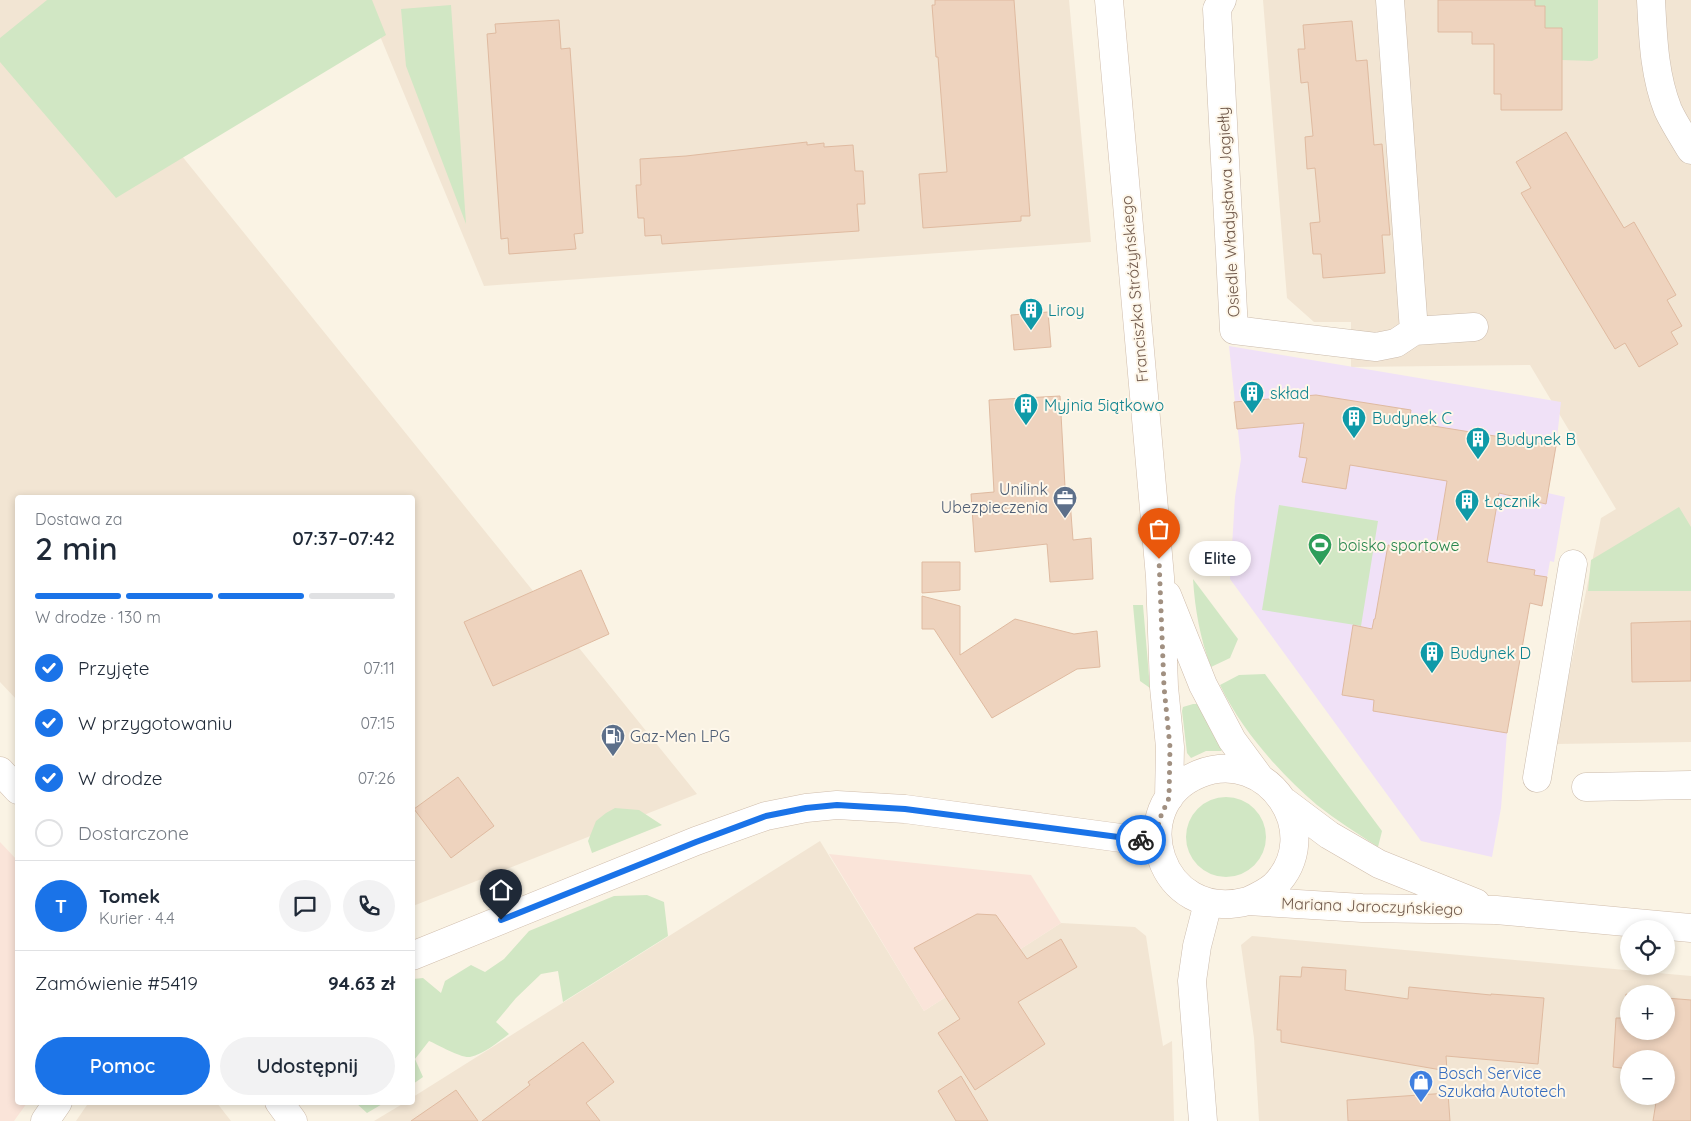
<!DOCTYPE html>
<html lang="pl">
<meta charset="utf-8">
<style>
body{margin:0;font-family:Quicksand,sans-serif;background:#f2f2f3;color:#1f2937;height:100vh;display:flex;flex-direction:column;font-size:19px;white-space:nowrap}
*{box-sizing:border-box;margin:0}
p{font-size:16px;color:#747a83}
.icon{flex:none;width:28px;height:28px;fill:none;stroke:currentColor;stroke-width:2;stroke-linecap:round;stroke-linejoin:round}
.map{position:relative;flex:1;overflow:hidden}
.details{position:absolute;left:15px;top:495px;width:400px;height:610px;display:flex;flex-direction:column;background:#fff;border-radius:5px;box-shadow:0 2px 8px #0003}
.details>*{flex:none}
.controls{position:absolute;left:1620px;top:920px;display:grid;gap:10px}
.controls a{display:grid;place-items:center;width:55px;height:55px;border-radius:50%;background:#fff;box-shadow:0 2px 8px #0003;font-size:25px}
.pin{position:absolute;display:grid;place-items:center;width:42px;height:42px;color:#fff;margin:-51px -21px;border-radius:50% 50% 50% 0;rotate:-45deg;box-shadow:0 0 5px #0007}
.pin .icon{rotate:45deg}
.courier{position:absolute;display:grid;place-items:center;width:50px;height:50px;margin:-25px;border:4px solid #1a73e8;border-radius:50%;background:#fff;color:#222;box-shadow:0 1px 6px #0007}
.bubble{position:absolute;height:35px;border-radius:18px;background:#fff;box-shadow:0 2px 8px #0003;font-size:16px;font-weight:600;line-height:35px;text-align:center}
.head em{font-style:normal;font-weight:600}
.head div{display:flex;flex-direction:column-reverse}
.head{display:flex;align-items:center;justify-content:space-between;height:85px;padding:0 20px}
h1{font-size:32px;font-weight:600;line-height:38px}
.bar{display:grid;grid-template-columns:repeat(4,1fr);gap:8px 5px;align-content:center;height:60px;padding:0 20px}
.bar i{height:6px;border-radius:4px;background:#e0e1e3}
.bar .active{background:#1a73e8}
.bar p{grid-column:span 4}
.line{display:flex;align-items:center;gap:12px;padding:0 20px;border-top:1px solid #e0e1e3}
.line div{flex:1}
.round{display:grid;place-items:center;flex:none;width:52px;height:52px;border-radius:26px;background:#f2f2f3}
ol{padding:0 20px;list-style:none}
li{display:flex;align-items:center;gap:15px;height:55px}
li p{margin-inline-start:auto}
li .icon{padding:5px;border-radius:50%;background:#1a73e8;color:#fff;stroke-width:4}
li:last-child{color:#747a83}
li i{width:28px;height:28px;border:2px solid #e0e1e3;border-radius:50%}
.button{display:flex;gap:10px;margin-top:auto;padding:10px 20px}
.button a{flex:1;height:58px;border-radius:30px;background:#1a73e8;color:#fff;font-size:20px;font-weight:600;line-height:58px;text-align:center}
.button a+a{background:#f2f2f3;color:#1f2937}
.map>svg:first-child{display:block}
</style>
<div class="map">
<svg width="1691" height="1121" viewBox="0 0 1691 1121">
<rect width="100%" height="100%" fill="#faf3e4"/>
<path fill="#f2e5d3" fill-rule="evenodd" d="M 0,0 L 56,0 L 697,794 L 413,906 L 412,498 L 18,498 L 17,700 L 0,682 Z
M 365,0 L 1069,0 L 1091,242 L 484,286 Z
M 1263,0 L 1691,0 L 1691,742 L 1555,744 L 1601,518 L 1616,509 L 1530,365 L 1351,367 L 1351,322 L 1314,322 L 1287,298 Z
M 820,841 L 924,1011 L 1061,923 L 1135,927 L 1146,936 L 1163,1046 L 1172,1041 L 1174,1121 L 374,1121 L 404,1103 L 412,1102 L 413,1097 Z
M 1252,936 L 1691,976 L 1691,1121 L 1259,1121 L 1254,1038 L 1241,945 ZM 1629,994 L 1666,994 L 1666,1031 L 1629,1031 ZM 1629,1059 L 1666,1059 L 1666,1096 L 1629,1096 Z
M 89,1102 L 217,1103 L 231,1121 L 76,1121 Z"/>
<path fill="#fae4d9" d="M 0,842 L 17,860 L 18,1102 L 27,1103 L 14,1121 L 0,1121 Z
M 829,854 L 1031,875 L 1061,923 L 924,1011 Z"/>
<path fill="#f0e1f7" d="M 1229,346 L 1561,402 L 1556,447 L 1548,493 L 1565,497 L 1554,562 L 1550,561 L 1542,606 L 1530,603 L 1507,733 L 1501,808 L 1492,857 L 1421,841 L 1230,579 L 1235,497 L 1241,459 Z"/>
<path fill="#d1e7c4" d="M 47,0 L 372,0 L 386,35 L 116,198 L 0,62 L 0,38 Z
M 1535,0 L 1598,0 L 1598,58 L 1592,61 L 1562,60 L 1545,28 L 1545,7 L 1535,6 Z
M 451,5 L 466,224 L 406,66 L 401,9 Z
M 1279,505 L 1378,521 L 1361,626 L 1262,610 Z
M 1679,507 L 1691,527 L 1691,591 L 1588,591 L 1591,560 Z
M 1193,579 L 1238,639 L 1230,658 L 1211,667 C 1200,638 1195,610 1193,579 Z
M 1133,605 L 1143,605 L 1150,688 L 1140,681 Z
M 1265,674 L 1382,831 L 1378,847 C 1357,833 1336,820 1317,805 C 1279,772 1242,731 1220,685 L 1239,675 Z
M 1193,704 L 1197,704 L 1224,747 L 1221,751 L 1206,751 L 1191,758 L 1187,753 L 1182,711 L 1183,707 Z
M1186 837a40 40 0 1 1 80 0a40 40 0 1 1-80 0Z
M 615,808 L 639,810 L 662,825 L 592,853 L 588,841 L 596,821 L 606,813 Z
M 647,895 L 664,902 L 668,936 L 563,1002 L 558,971 L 541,974 L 516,998 L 496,1022 L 509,1034 C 498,1042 484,1054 470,1057 C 460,1058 439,1045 429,1041 L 415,1059 L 423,1077 L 413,1084 L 413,979 L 423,978 L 441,993 L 445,981 L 471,965 L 485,972 L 504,959 L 529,931 L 614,896 Z
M 356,1103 L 384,1103 L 367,1113 Z"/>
<path fill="#eed3be" stroke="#dfbaa0" d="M 935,0 L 1014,0 L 1030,216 L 1021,216 L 1021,221 L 923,228 L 919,174 L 947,172 L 938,57 L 936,57 L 932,5 L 935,5 Z
M 1438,0 L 1535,0 L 1535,6 L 1545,6 L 1545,28 L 1562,28 L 1562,110 L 1501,110 L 1501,94 L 1494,94 L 1494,44 L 1472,44 L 1472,32 L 1438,32 Z
M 559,20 L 561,49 L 570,48 L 583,233 L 574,234 L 576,249 L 509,254 L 508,238 L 501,239 L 487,34 L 496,33 L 495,24 Z
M 1352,21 L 1356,61 L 1367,60 L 1374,145 L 1382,144 L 1390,235 L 1382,235 L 1385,273 L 1323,278 L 1321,254 L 1313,254 L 1310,223 L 1320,222 L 1315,168 L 1307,169 L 1305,137 L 1313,136 L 1308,82 L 1301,83 L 1298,49 L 1305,49 L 1303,25 Z
M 1566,132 L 1624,228 L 1634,222 L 1676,295 L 1667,300 L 1682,326 L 1671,332 L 1678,344 L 1639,367 L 1625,343 L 1615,349 L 1521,193 L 1531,188 L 1516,162 Z
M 807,142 L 807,145 L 824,143 L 824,147 L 853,145 L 855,171 L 863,171 L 865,204 L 857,204 L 859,231 L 662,244 L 661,235 L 645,236 L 644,218 L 638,218 L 636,185 L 641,185 L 640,159 L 686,156 Z
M 1048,312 L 1051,347 L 1014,350 L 1011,315 Z
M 1316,395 L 1411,410 L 1409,422 L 1556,446 L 1546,504 L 1499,493 L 1487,562 L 1535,570 L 1534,575 L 1547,577 L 1542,606 L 1530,603 L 1507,733 L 1373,711 L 1374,700 L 1342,695 L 1353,625 L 1372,629 L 1374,619 L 1375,619 L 1388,545 L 1435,553 L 1447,481 L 1350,465 L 1346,489 L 1302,482 L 1307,458 L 1299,457 L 1304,423 L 1237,429 L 1234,402 Z
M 1060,396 L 1065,487 L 1069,487 L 1073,540 L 1091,538 L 1093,579 L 1050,582 L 1047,544 L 975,552 L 971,494 L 994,492 L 989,400 Z
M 922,562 L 960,562 L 960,590 L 922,593 Z
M 581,570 L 609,634 L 493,686 L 464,622 Z
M 922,596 L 960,606 L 960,655 L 1015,619 L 1074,634 L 1097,631 L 1100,667 L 1077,669 L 992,718 L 934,629 L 922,629 Z
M 1691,621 L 1691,681 L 1632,682 L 1631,623 Z
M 458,777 L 494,826 L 451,858 L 414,809 Z
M 977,914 L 996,915 L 1027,959 L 1061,939 L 1077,967 L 1018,1002 L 1045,1044 L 975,1090 L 938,1033 L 960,1019 L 914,948 Z
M 1302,967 L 1346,970 L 1345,990 L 1408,999 L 1409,987 L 1491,995 L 1491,994 L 1544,998 L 1538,1064 L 1446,1056 L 1447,1071 L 1281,1042 L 1281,1030 L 1277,1030 L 1280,976 L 1301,977 Z
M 1626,994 L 1629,995 L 1629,1031 L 1666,1031 L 1666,998 L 1691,1000 L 1691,1121 L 1653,1121 L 1657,1096 L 1666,1096 L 1666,1059 L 1629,1059 L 1629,1069 L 1613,1067 L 1616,1018 L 1625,1018 Z
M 583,1042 L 614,1082 L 586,1103 L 600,1121 L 482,1121 L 530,1085 L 528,1082 Z
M 961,1076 L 988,1121 L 956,1121 L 938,1091 Z
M 456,1090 L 478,1121 L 411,1121 Z
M 1448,1093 L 1450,1121 L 1348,1121 L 1347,1100 Z"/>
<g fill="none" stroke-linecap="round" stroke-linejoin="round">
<defs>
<path id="street" d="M 1222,0 L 1217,9 L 1234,330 L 1376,347 L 1396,343 L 1414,331 L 1390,0
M 1651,0 C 1653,37 1654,75 1668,110 C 1674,123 1683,137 1691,150
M 1414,331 L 1474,327
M 1537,778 L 1573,564
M 1586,787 L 1691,785
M 45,1121 L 58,1102
M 1203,1121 L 1192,981 L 1197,946 L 1208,903"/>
<path id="secondary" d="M 1109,0 L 1160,577 L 1164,687 L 1170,747 L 1169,798
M 1167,595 L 1203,685 L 1232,740 L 1260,778
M 0,771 L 18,790
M 1285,802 L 1329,835 L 1379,864 L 1476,903
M 1248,901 C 1257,897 1266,893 1274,886 C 1327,834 1268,746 1199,774 C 1123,805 1159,925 1248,901 L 1362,908 L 1496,910 L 1691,928
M 412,956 L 696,841 L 766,816 L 806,808 L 837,805 L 905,809 L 1158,843
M 279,1102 L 293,1121"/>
</defs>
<use href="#street" stroke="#cbbbac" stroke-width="29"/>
<use href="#secondary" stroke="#d0bdac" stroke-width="29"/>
<use href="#street" stroke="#fff" stroke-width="28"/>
<use href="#secondary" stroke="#fff" stroke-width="28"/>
</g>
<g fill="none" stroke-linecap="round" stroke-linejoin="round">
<path stroke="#a19081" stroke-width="5" stroke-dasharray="0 9" d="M 1141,840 L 1158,843 L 1158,827 L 1160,818 L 1169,798 L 1170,747 L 1164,687 L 1159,559"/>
<path stroke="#1a73e8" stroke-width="6" d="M 501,920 L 696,842 L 766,816 L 806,808 L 837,805 L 905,809 L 1141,840"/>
</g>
<defs>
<symbol id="building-pin" viewBox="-11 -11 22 30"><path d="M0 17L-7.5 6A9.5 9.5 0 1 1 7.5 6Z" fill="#0f9aa8" stroke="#fef7ea"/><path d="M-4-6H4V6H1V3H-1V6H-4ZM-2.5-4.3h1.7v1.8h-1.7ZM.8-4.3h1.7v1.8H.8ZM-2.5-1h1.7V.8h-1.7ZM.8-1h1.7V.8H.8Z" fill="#fff"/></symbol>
<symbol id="office-pin" viewBox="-11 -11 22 30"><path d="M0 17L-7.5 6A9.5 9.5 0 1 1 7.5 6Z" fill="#5c6f8a" stroke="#fef7ea"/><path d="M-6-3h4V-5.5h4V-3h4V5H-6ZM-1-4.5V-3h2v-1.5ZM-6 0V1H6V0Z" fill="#fff"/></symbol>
<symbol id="stadium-pin" viewBox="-11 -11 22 30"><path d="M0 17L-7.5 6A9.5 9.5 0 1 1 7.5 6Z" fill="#2e9e5b" stroke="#fef7ea"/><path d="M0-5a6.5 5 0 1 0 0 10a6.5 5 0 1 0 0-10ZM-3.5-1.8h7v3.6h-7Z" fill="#fff"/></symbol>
<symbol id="fuel-pin" viewBox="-11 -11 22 30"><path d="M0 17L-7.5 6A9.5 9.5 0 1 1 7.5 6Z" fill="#5c6f8a" stroke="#fef7ea"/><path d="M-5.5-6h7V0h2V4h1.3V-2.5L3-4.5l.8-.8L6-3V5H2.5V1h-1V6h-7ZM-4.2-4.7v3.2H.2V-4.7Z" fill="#fff"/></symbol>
<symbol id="shop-pin" viewBox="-11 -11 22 30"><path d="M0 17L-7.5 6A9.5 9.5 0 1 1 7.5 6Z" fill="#3f7fe0" stroke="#fef7ea"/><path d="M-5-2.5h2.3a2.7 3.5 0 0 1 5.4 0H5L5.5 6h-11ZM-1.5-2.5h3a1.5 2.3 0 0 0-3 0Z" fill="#fff"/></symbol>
</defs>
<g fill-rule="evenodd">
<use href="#building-pin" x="1017" y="296" width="28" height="38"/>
<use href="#building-pin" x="1238" y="379" width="28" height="38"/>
<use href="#building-pin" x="1012" y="391" width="28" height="38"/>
<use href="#building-pin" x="1340" y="404" width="28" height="38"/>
<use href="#building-pin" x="1464" y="425" width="28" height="38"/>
<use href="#office-pin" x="1051" y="484" width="28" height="38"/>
<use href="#building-pin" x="1453" y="487" width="28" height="38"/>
<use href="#stadium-pin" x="1306" y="531" width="28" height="38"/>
<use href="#building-pin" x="1418" y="639" width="28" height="38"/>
<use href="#fuel-pin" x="599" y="722" width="28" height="38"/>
<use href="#shop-pin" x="1407" y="1068" width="28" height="38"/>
</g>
<g text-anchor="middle" stroke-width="4" stroke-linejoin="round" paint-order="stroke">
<g font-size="16" fill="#715a4c" stroke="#fef7ea">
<text transform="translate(1228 212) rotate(-93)" y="6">Osiedle Władysława Jagiełły</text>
<text transform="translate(1134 289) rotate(-95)" y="6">Franciszka Stróżyńskiego</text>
<text transform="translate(1372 906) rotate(2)" y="6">Mariana Jaroczyńskiego</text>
</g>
<g font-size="16" fill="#0d838f" stroke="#fef7ea" text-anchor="start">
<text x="1048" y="316">Liroy</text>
<text x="1270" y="399">skład</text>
<text x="1044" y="411">Myjnia 5iątkowo</text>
<text x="1372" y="424">Budynek C</text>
<text x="1496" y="445">Budynek B</text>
<text x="1484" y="507">Łącznik</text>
<text x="1450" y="659">Budynek D</text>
</g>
<g font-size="16" fill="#4e5e75" stroke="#fef7ea" text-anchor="end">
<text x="1048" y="495">Unilink<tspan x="1048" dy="18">Ubezpieczenia</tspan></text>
<text x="630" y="742" text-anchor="start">Gaz-Men LPG</text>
</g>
<g font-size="16" fill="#27864d" stroke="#fef7ea" text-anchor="start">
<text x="1338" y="551">boisko sportowe</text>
</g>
<g font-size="16" fill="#366cbe" stroke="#fef7ea" text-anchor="start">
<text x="1438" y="1079">Bosch Service<tspan x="1438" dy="18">Szukała Autotech</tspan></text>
</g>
</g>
</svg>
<div class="controls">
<a><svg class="icon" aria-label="locate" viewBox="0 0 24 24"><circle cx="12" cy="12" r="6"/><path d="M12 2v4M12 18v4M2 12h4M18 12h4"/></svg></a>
<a>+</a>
<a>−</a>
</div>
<div class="pin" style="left:1159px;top:559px;background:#ea580c"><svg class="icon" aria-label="bag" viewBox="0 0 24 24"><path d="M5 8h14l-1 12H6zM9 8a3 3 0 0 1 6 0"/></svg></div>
<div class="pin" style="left:501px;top:920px;background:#1f2937"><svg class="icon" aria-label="home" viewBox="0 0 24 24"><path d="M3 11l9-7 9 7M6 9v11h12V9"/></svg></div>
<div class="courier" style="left:1141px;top:840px"><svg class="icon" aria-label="bike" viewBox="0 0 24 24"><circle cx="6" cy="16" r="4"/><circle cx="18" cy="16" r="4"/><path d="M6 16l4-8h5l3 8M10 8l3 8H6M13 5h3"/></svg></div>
<div class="bubble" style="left:1189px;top:541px;width:62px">Elite</div>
<section class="details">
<div class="head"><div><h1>2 min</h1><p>Dostawa za</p></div><em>07:37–07:42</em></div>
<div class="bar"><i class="active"></i><i class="active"></i><i class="active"></i><i></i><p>W drodze · 130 m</p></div>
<ol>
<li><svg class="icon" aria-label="check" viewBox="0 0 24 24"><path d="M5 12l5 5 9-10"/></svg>Przyjęte<p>07:11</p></li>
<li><svg class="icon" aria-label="check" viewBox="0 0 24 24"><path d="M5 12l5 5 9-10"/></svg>W przygotowaniu<p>07:15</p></li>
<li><svg class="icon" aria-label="check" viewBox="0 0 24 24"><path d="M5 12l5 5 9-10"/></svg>W drodze<p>07:26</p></li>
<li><i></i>Dostarczone</li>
</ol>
<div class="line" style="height:90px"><b class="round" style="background:#1a73e8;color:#fff">T</b><div><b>Tomek</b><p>Kurier · 4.4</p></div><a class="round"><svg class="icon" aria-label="chat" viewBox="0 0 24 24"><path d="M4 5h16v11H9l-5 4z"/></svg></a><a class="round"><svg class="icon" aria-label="phone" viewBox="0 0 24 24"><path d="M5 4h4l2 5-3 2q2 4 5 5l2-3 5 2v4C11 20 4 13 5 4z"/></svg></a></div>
<div class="line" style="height:65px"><div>Zamówienie #5419</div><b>94.63 zł</b></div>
<div class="button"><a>Pomoc</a><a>Udostępnij</a></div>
</section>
</div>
